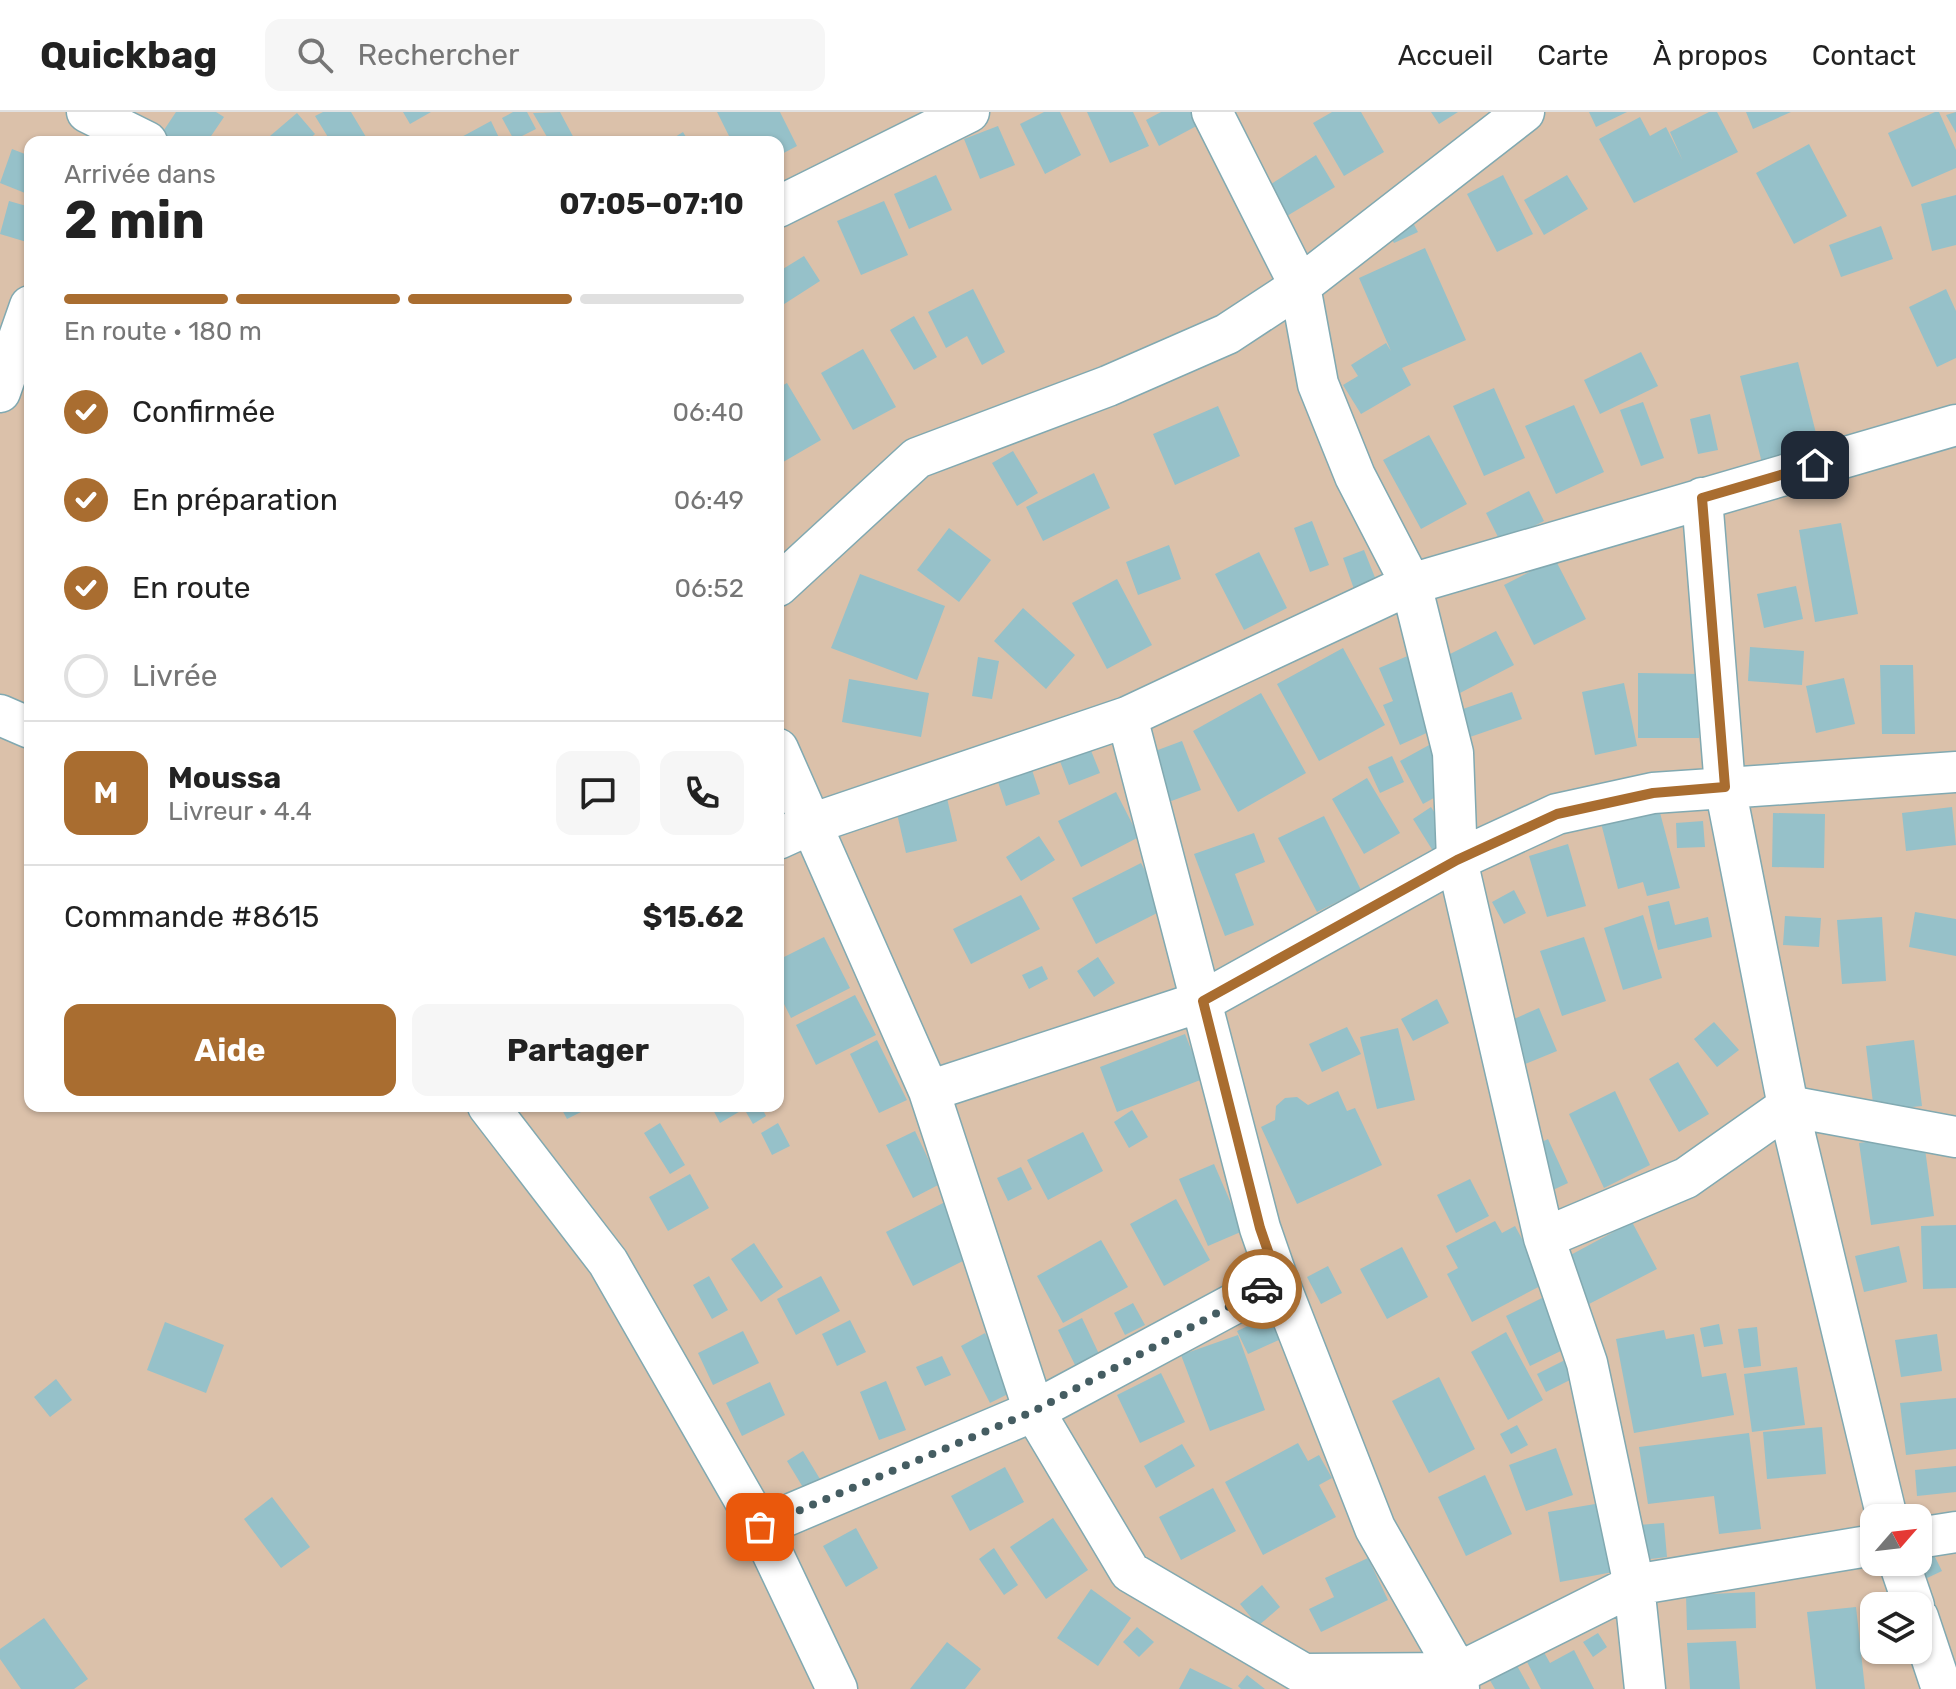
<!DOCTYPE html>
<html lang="fr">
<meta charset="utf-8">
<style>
body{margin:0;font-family:Rubik,sans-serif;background:#f6f6f6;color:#222;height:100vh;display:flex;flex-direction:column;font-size:30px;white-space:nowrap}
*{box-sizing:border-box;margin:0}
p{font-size:26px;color:#767676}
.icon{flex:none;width:44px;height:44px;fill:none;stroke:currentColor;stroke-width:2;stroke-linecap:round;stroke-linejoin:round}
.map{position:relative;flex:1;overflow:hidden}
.side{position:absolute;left:24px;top:24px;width:760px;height:976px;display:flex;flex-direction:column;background:#fff;border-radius:16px;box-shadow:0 2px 6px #0004}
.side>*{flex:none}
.needle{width:52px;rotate:62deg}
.tools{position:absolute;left:1860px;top:1392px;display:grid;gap:16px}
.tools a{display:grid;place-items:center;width:72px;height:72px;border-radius:16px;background:#fff;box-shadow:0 2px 6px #0004;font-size:40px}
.pin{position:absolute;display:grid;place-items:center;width:68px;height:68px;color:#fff;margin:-34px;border-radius:16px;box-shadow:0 4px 12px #0006}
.courier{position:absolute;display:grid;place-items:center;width:80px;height:80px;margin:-40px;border:6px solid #a96d30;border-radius:50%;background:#fff;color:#222;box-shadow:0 2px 10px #0007}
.headline em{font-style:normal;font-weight:700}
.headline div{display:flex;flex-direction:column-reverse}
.headline{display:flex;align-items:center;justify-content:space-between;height:136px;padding:0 40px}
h1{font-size:52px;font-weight:700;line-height:60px}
.bar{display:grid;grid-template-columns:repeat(4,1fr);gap:12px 8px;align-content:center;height:96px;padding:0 40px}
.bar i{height:10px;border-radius:6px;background:#e0e0e0}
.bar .selected{background:#a96d30}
.bar p{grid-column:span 4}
.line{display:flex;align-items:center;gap:20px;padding:0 40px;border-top:2px solid #e0e0e0}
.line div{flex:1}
.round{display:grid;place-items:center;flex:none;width:84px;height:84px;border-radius:16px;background:#f6f6f6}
ol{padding:0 40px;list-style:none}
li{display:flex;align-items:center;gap:24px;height:88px}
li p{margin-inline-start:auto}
li .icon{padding:8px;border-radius:50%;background:#a96d30;color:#fff;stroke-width:4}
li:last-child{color:#767676}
li i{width:44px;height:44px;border:4px solid #e0e0e0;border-radius:50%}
.action{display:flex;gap:16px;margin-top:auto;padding:16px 40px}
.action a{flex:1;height:92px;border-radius:16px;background:#a96d30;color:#fff;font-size:32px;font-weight:700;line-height:92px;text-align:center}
.action a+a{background:#f6f6f6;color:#222}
header{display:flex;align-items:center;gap:48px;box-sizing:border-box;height:112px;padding:0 40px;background:#fff;border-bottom:2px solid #e0e0e0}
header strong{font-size:38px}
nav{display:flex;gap:44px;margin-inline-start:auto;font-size:28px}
.search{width:560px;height:72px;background:#f6f6f6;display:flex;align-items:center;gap:20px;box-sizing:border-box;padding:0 28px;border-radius:16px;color:#767676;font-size:30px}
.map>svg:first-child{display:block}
</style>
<header>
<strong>Quickbag</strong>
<div class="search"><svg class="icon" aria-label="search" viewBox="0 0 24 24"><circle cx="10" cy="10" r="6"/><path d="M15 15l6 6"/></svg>Rechercher</div>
<nav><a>Accueil</a><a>Carte</a><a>À propos</a><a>Contact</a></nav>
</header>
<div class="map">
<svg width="1956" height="1577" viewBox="0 0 1956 1577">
<rect width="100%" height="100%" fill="#bde7ee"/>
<path fill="#dbc1aa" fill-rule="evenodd" d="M 0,0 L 1956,0 L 1956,1577 L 0,1577 ZM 30,30 L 778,30 L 778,994 L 30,994 ZM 1874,1406 L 1918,1406 L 1918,1450 L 1874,1450 ZM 1874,1494 L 1918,1494 L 1918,1538 L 1874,1538 Z"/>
<path fill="#96c1c9" d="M 176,0 L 216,0 L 224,5 L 207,30 L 175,30 L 162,21 Z
M 323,0 L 351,0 L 369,30 L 331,30 L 315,4 Z
M 403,0 L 431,0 L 410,12 Z
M 513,0 L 527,0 L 536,17 L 514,28 L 502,6 Z
M 560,0 L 576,30 L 550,30 L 533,1 Z
M 717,0 L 780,0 L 797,34 L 778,44 L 778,30 L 732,30 Z
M 1044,0 L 1060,0 L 1081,43 L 1045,62 L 1020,12 Z
M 1087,0 L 1133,0 L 1149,34 L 1110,51 Z
M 1161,0 L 1198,0 L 1204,10 L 1159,34 L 1146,8 Z
M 1332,0 L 1361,0 L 1384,40 L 1344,64 L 1313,11 Z
M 1431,0 L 1458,0 L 1439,12 Z
M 1589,0 L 1627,0 L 1596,15 Z
M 1709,0 L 1717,0 L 1738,40 L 1634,91 L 1599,27 L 1640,5 L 1650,24 L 1666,15 L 1683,49 L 1670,20 Z
M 1746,0 L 1791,0 L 1753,17 Z
M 1935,0 L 1939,0 L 1956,38 L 1956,56 L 1912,75 L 1888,21 Z
M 1956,0 L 1956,21 L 1946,3 Z
M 297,1 L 315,22 L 306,30 L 263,30 Z
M 491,9 L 501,30 L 457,30 L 456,28 Z
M 998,14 L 1015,53 L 980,67 L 964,27 Z
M 683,20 L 689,30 L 667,30 Z
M 1809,32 L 1847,104 L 1794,132 L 1756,61 Z
M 12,37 L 30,44 L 30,83 L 0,71 Z
M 1316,43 L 1335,75 L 1287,104 L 1268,74 Z
M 936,63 L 952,98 L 909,117 L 894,82 Z
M 1503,63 L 1533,122 L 1497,140 L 1467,82 Z
M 1567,63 L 1588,97 L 1544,123 L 1524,88 Z
M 1956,83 L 1956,133 L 1932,139 L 1921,92 Z
M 9,89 L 30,95 L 30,131 L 0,122 Z
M 884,89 L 908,143 L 861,163 L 837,109 Z
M 1410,105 L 1418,120 L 1394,131 L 1386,117 Z
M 1881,114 L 1893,147 L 1841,165 L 1829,133 Z
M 1425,136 L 1466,228 L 1402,256 L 1411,273 L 1361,302 L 1343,273 L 1358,264 L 1351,253 L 1386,231 L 1391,239 L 1359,166 Z
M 804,144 L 820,169 L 778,196 L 778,160 Z
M 973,177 L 1005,240 L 982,253 L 967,224 L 946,236 L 928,200 Z
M 1946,177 L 1956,199 L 1956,246 L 1937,255 L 1909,195 Z
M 914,204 L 937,245 L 914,258 L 890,218 Z
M 863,237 L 896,295 L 853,318 L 821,261 Z
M 1641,240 L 1658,274 L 1600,302 L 1584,268 Z
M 1798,250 L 1820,337 L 1762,351 L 1740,264 Z
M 787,271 L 821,328 L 778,353 L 778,276 Z
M 1494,276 L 1525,346 L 1484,364 L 1453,294 Z
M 1643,290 L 1664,346 L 1641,354 L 1620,298 Z
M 1574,293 L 1604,360 L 1556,382 L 1525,314 Z
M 1218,294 L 1240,344 L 1175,373 L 1153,322 Z
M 1710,302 L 1718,338 L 1698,342 L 1690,307 Z
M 1429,323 L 1467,392 L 1421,417 L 1383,348 Z
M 1013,339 L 1038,381 L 1017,394 L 992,351 Z
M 1094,361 L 1110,396 L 1043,429 L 1026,395 Z
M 1529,379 L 1544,409 L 1501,431 L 1486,401 Z
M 1312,409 L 1329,453 L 1310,460 L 1294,416 Z
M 1841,411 L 1858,502 L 1815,510 L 1799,418 Z
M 949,416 L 991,448 L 959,490 L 917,458 Z
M 1169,433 L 1181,467 L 1138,483 L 1126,450 Z
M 1364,438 L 1376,468 L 1354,477 L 1343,446 Z
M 1259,440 L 1287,496 L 1244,518 L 1215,462 Z
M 1555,447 L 1586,507 L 1534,533 L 1504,473 Z
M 860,462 L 945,494 L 917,568 L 831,536 Z
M 1117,467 L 1152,533 L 1107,557 L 1072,491 Z
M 1796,474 L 1803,507 L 1764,516 L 1757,482 Z
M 1023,496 L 1075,543 L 1046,577 L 994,529 Z
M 1496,519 L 1514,553 L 1460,581 L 1442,546 Z
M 1750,535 L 1804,539 L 1802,573 L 1748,569 Z
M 1343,536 L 1385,613 L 1319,649 L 1277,572 Z
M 1410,543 L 1442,614 L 1400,633 L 1383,593 L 1393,589 L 1379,556 Z
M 978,545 L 999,549 L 992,587 L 972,584 Z
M 1880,553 L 1913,553 L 1915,622 L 1882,622 Z
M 1638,561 L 1700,562 L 1699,626 L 1638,626 Z
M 1844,566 L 1855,612 L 1816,621 L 1806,574 Z
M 849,567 L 929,581 L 921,625 L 842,610 Z
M 1624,571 L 1637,634 L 1595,643 L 1582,580 Z
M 1512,580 L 1522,607 L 1470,625 L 1460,598 Z
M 1261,581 L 1306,661 L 1238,700 L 1193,619 Z
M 1182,629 L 1201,678 L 1166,691 L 1147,642 Z
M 1088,631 L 1100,661 L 1069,673 L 1058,644 Z
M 1431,632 L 1441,682 L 1423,692 L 1400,649 Z
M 1392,644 L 1404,670 L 1380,681 L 1368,655 Z
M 1029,649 L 1040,682 L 1006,694 L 995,661 Z
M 1367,666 L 1400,721 L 1364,742 L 1332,687 Z
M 1116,680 L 1139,725 L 1081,755 L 1058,709 Z
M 946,682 L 957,729 L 906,741 L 895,693 Z
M 1431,695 L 1451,727 L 1433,739 L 1413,707 Z
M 1952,695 L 1956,733 L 1906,739 L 1902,701 Z
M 1659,697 L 1680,776 L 1647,784 L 1643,770 L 1618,777 L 1601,711 Z
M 1773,701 L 1825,702 L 1824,756 L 1772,755 Z
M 1324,704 L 1361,778 L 1317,800 L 1278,726 Z
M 1703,709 L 1705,735 L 1677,736 L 1676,711 Z
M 1254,721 L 1265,750 L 1235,762 L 1254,813 L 1225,824 L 1194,742 Z
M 1039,724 L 1055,748 L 1021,769 L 1006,745 Z
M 1568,732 L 1586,794 L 1547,805 L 1529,744 Z
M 1141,751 L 1165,797 L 1096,832 L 1072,786 Z
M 1514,778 L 1526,801 L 1504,812 L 1492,790 Z
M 1021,783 L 1040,817 L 971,852 L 953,817 Z
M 1669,789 L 1675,813 L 1708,805 L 1712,825 L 1658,838 L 1648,794 Z
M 1915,800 L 1956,807 L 1956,844 L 1909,835 Z
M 1643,803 L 1662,866 L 1623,878 L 1604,816 Z
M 1785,804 L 1821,806 L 1819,835 L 1783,833 Z
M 1882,805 L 1886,869 L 1842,872 L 1837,808 Z
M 824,825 L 850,876 L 791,906 L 778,880 L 778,848 Z
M 1584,825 L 1606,889 L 1562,904 L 1540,839 Z
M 1098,845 L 1115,871 L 1094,885 L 1077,859 Z
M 1042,854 L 1048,867 L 1029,877 L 1022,863 Z
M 855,883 L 876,923 L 816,953 L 796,913 Z
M 1437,887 L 1449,911 L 1413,929 L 1401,907 Z
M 1539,896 L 1557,939 L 1523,953 L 1505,911 Z
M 1714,910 L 1739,938 L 1717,955 L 1694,927 Z
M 1347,915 L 1361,942 L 1322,960 L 1309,932 Z
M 1398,916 L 1415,988 L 1377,997 L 1360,925 Z
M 1185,922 L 1203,967 L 1117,1000 L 1100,955 Z
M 877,928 L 907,988 L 879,1001 L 850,942 Z
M 1914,928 L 1922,994 L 1874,999 L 1866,934 Z
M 1678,950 L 1709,1002 L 1679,1020 L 1649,967 Z
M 1338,979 L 1347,999 L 1355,996 L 1382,1053 L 1297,1092 L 1261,1015 L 1275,1008 L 1276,994 L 1285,986 L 1297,985 L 1308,993 Z
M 1615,979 L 1650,1053 L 1604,1076 L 1569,1002 Z
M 560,994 L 593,994 L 567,1007 Z
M 711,994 L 749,994 L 720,1011 Z
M 756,994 L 761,994 L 766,1004 L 753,1012 L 746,1000 Z
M 1132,998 L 1148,1025 L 1129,1036 L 1114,1010 Z
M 660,1011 L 685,1053 L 670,1062 L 644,1021 Z
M 778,1011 L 790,1034 L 772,1043 L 761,1021 Z
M 915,1019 L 940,1072 L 913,1086 L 886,1033 Z
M 1083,1020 L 1103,1059 L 1048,1088 L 1027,1048 Z
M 1923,1022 L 1934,1104 L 1871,1113 L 1859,1031 Z
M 1548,1027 L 1568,1071 L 1538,1085 L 1519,1041 Z
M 1214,1052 L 1243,1119 L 1208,1134 L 1179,1067 Z
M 1021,1055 L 1032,1077 L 1008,1089 L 997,1066 Z
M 690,1062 L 709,1096 L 668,1119 L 649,1085 Z
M 1470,1067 L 1489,1104 L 1456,1121 L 1437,1083 Z
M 1176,1087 L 1210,1148 L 1164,1174 L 1130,1112 Z
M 945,1090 L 973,1144 L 913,1174 L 886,1120 Z
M 1495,1109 L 1502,1121 L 1515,1114 L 1546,1171 L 1472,1210 L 1447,1162 L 1458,1156 L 1446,1134 Z
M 1632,1110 L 1657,1157 L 1589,1192 L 1565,1146 Z
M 1956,1113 L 1956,1176 L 1923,1177 L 1921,1114 Z
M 1101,1128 L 1128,1175 L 1063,1211 L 1037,1164 Z
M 754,1131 L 783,1175 L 761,1190 L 731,1147 Z
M 1899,1134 L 1907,1170 L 1864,1180 L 1855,1144 Z
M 1402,1135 L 1428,1185 L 1387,1207 L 1360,1157 Z
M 1328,1154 L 1342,1181 L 1321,1192 L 1307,1165 Z
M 709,1164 L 728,1198 L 712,1207 L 693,1173 Z
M 821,1164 L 840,1199 L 796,1223 L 777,1187 Z
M 1546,1184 L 1571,1234 L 1530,1254 L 1506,1204 Z
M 1133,1191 L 1145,1213 L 1125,1223 L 1114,1201 Z
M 1270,1204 L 1281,1227 L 1248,1242 L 1237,1219 Z
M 1082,1206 L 1099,1242 L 1075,1253 L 1058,1218 Z
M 850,1208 L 866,1240 L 837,1254 L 822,1222 Z
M 165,1210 L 224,1233 L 206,1281 L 147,1258 Z
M 1719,1212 L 1723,1232 L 1704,1235 L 1700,1216 Z
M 1757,1215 L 1761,1254 L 1744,1256 L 1738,1217 Z
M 1664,1218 L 1666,1227 L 1694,1222 L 1702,1265 L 1726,1261 L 1734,1303 L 1634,1321 L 1616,1227 Z
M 743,1219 L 759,1251 L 713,1273 L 698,1241 Z
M 1506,1220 L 1543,1288 L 1508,1308 L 1471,1240 Z
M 985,1221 L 1014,1279 L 990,1291 L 961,1234 Z
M 1937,1222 L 1942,1259 L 1901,1265 L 1895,1228 Z
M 1238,1223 L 1265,1298 L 1210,1319 L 1181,1243 Z
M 942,1244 L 951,1263 L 925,1274 L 916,1255 Z
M 1567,1247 L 1576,1265 L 1546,1280 L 1537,1262 Z
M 1797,1255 L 1805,1313 L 1752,1320 L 1744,1262 Z
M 1161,1261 L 1185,1310 L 1140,1331 L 1117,1283 Z
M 1439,1265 L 1475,1337 L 1429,1361 L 1392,1289 Z
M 56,1267 L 72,1288 L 50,1305 L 34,1285 Z
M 886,1269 L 906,1318 L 879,1328 L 860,1280 Z
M 770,1270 L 785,1303 L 742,1324 L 726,1291 Z
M 1956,1286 L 1956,1337 L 1906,1343 L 1900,1291 Z
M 1517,1313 L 1528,1333 L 1511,1342 L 1500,1322 Z
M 1822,1315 L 1826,1362 L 1767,1367 L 1763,1320 Z
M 1749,1321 L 1761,1417 L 1719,1422 L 1714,1384 L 1648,1392 L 1639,1335 Z
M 1298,1331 L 1308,1349 L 1319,1343 L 1332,1366 L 1319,1373 L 1336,1405 L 1263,1443 L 1225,1370 Z
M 1182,1332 L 1195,1354 L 1156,1376 L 1144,1354 Z
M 1556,1336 L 1573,1383 L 1526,1399 L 1509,1353 Z
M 803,1339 L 826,1377 L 810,1387 L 787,1349 Z
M 1956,1354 L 1956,1380 L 1917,1384 L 1915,1358 Z
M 1005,1355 L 1024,1390 L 970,1419 L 951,1384 Z
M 1485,1363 L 1512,1422 L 1466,1444 L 1438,1385 Z
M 1213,1376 L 1236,1419 L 1181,1448 L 1159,1405 Z
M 272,1385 L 310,1435 L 281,1456 L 244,1407 Z
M 1601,1391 L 1613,1460 L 1560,1470 L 1548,1400 Z
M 1053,1406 L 1088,1458 L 1046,1487 L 1010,1435 Z
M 1664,1411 L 1667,1445 L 1642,1448 L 1638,1413 Z
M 856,1416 L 878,1456 L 846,1475 L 823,1434 Z
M 1930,1435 L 1942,1459 L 1925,1467 L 1916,1450 L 1918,1442 Z
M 994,1436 L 1018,1473 L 1004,1483 L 979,1447 Z
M 1368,1446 L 1388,1488 L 1321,1520 L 1309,1497 L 1334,1485 L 1325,1466 Z
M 1262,1473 L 1280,1495 L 1258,1514 L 1240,1492 Z
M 1091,1477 L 1131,1506 L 1098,1554 L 1057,1526 Z
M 1755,1480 L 1756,1516 L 1687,1518 L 1686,1483 Z
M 1856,1495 L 1865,1577 L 1816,1577 L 1807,1500 Z
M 44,1506 L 88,1567 L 74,1577 L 21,1577 L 0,1547 L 0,1537 Z
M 1137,1515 L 1154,1530 L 1139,1545 L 1123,1530 Z
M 1598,1521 L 1607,1535 L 1593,1545 L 1583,1530 Z
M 1736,1529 L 1740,1577 L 1690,1577 L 1687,1531 Z
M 947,1530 L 981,1557 L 965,1577 L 910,1577 Z
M 1541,1535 L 1550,1551 L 1574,1538 L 1594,1577 L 1541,1577 L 1524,1544 Z
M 1515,1550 L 1530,1577 L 1495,1577 L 1488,1565 Z
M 1190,1556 L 1233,1577 L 1179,1577 Z
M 1247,1563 L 1265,1577 L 1241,1577 L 1238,1574 Z"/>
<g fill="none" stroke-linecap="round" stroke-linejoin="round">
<defs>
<path id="street" d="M 87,0 L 147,30
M 1212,0 L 1300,174 L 1318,272 L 1355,364 L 1411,472 L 1453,641 L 1457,748 L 1544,1126 L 1587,1251 L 1634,1473 L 1645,1577
M 778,95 L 969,0
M 0,280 L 30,194
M 1702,386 L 1725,675 L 1788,994 L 1887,1406
M 778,474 L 917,346 L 1108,274 L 1227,222 L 1300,174 L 1524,0
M 0,603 L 30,616
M 1127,605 L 1260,1116 L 1278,1168 L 1375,1416 L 1458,1561 L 1459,1577
M 778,637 L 929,979 L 1034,1299 L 1130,1460 L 1304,1562 L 1458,1561 L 1634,1473 L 1874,1433
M 778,727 L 811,712 L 1127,605 L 1411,472 L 1956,313
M 929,979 L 1203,889 L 1457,748 L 1557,702 L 1653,681 L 1956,660
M 488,994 L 608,1150 L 760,1415 L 837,1577
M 1544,1126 L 1686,1066 L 1788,994 L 1956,1025
M 760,1415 L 1034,1299 L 1278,1168
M 1918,1426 L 1956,1420
M 1899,1450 L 1914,1494
M 1918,1505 L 1942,1577"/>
</defs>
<use href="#street" stroke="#81a9b1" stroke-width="43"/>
<use href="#street" stroke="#fff" stroke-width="40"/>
</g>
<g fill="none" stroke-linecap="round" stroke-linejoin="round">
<path stroke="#455d62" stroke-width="8" stroke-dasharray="0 14.4" d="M 760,1415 L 1034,1299 L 1262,1177"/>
<path stroke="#a96d30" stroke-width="10" d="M 1262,1177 L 1278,1168 L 1260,1116 L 1203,889 L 1457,748 L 1557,702 L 1653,681 L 1725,675 L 1702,386 L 1815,353"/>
</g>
</svg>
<div class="tools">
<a><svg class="needle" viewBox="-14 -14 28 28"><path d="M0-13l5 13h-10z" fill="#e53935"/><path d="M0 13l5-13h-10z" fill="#767676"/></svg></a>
<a><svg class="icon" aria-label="layers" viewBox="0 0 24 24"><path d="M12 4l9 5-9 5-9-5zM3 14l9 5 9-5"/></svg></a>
</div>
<div class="pin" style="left:760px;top:1415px;background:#ea580c"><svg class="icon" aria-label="bag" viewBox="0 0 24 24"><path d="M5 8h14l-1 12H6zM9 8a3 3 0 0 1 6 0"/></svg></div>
<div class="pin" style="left:1815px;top:353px;background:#1f2937"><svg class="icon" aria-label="home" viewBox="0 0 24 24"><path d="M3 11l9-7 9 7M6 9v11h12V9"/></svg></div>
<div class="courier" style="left:1262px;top:1177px"><svg class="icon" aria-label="car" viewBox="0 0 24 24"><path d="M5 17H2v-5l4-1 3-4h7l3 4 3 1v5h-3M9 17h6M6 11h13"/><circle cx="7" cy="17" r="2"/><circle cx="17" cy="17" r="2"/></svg></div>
<section class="side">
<div class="headline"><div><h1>2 min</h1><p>Arrivée dans</p></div><em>07:05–07:10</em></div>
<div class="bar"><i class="selected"></i><i class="selected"></i><i class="selected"></i><i></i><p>En route · 180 m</p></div>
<ol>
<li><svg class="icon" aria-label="check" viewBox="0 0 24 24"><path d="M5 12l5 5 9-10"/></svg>Confirmée<p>06:40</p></li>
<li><svg class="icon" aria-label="check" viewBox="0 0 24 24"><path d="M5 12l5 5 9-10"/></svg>En préparation<p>06:49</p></li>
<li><svg class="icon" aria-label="check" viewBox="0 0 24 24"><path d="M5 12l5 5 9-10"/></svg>En route<p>06:52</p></li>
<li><i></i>Livrée</li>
</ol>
<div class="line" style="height:144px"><b class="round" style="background:#a96d30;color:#fff">M</b><div><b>Moussa</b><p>Livreur · 4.4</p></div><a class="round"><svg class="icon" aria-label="chat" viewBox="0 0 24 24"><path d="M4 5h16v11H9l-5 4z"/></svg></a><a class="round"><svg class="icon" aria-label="phone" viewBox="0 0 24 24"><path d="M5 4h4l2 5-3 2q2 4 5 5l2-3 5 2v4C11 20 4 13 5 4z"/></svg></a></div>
<div class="line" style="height:104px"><div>Commande #8615</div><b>$15.62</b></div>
<div class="action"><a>Aide</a><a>Partager</a></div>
</section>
</div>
